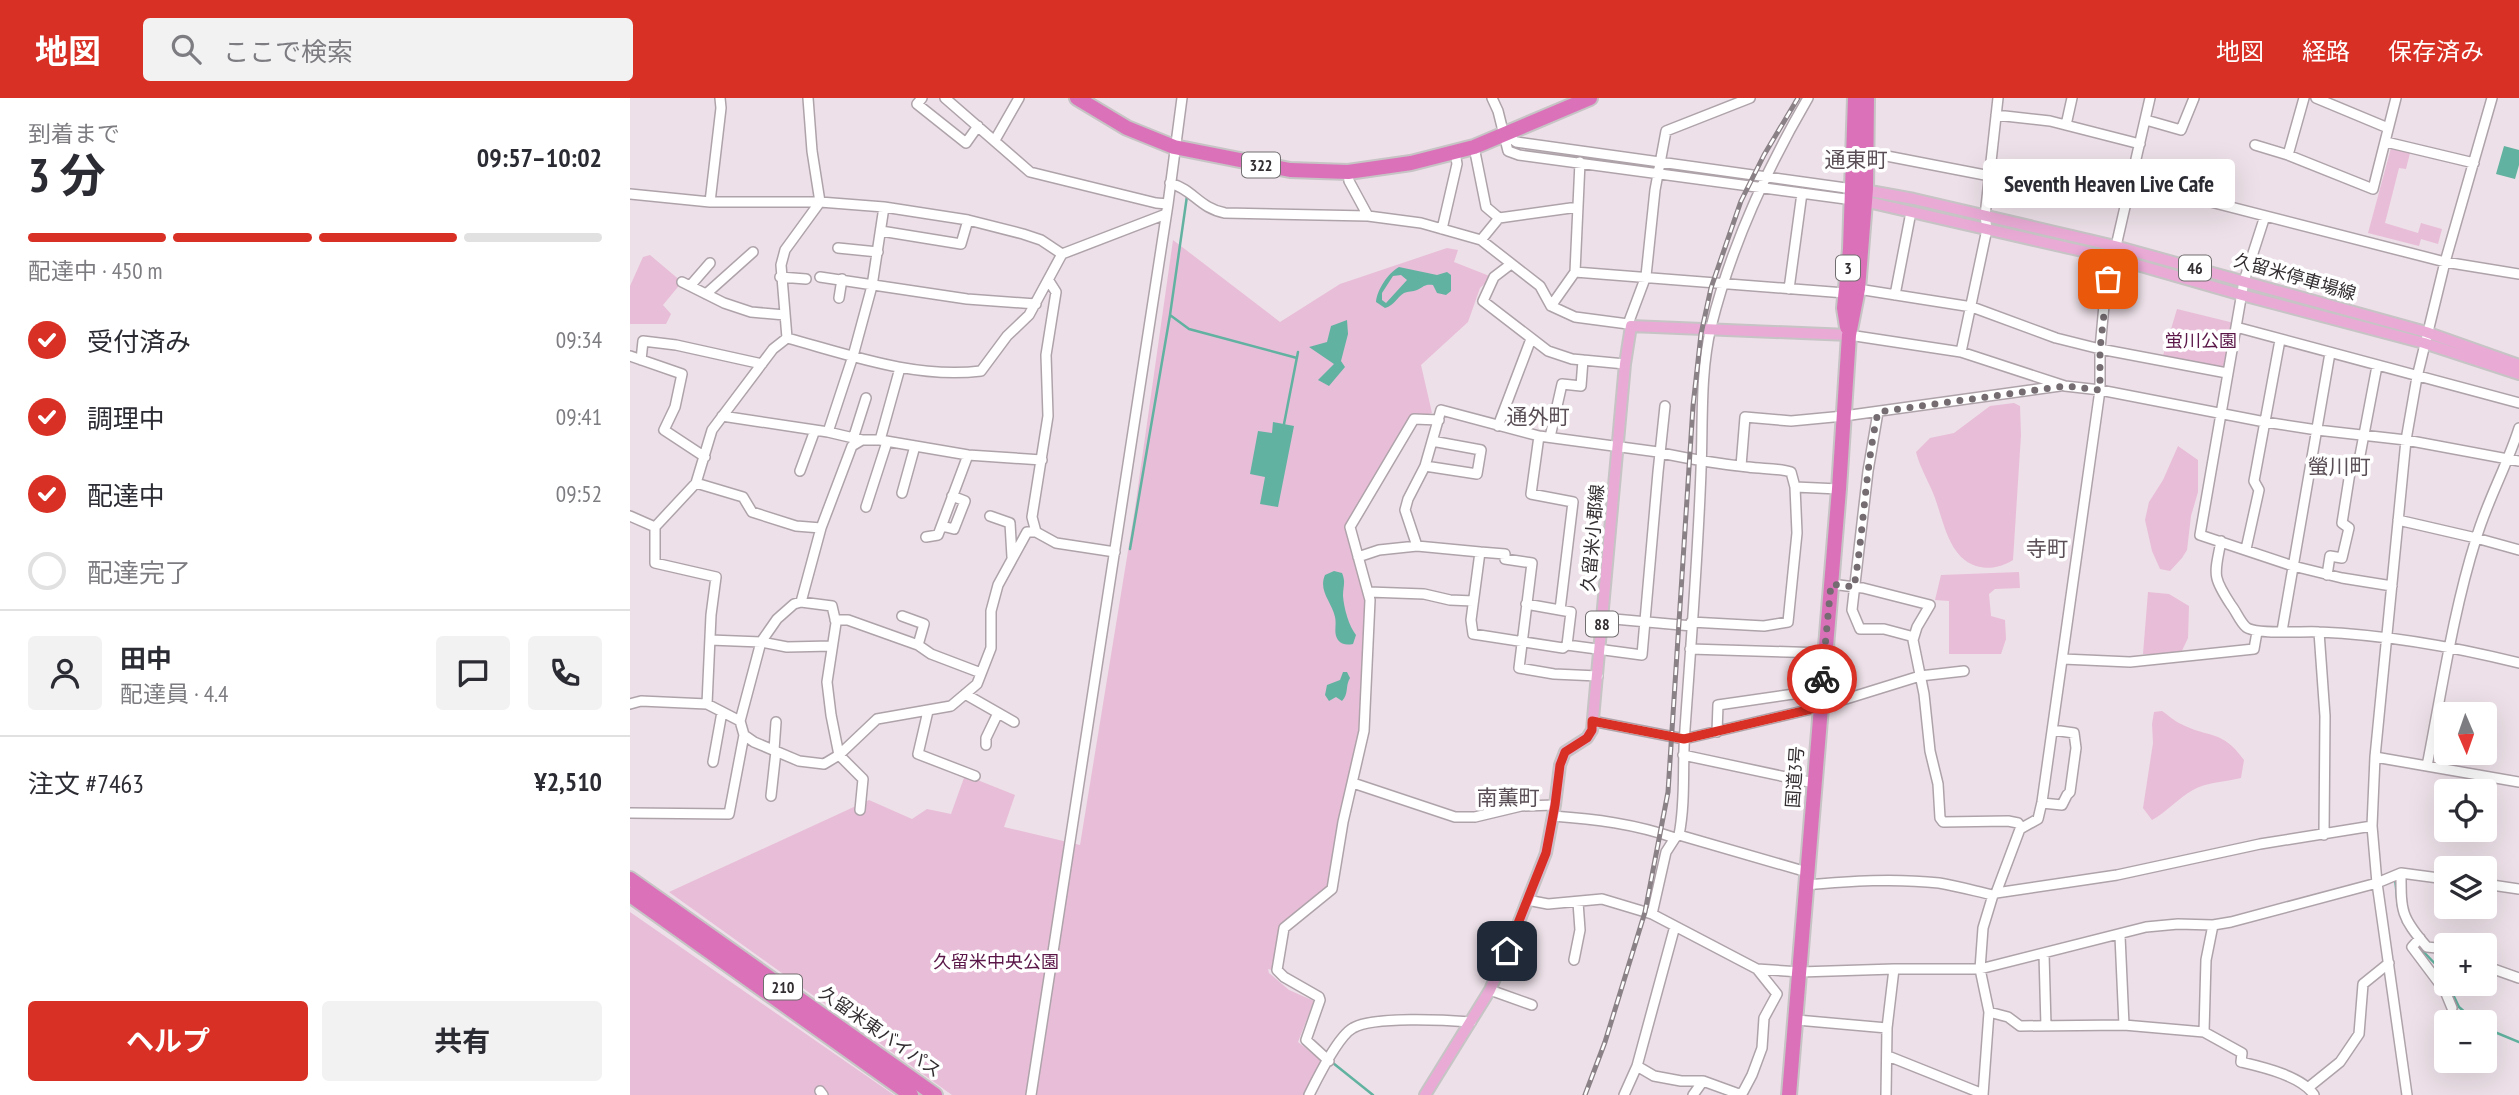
<!DOCTYPE html>
<html lang="ja">
<meta charset="utf-8">
<style>
body{margin:0;font-family:"PT Sans Narrow","Noto Sans JP",sans-serif;background:#f2f2f3;color:#2b2b33;height:100vh;display:flex;flex-direction:column;font-size:26px;white-space:nowrap}
*{box-sizing:border-box;margin:0}
p{font-size:23px;color:#7c7c81}
.icon{flex:none;width:38px;height:38px;fill:none;stroke:currentColor;stroke-width:2;stroke-linecap:round;stroke-linejoin:round}
.map{position:relative;flex:1;overflow:hidden}
.side{display:flex;flex-direction:column;background:#fff;width:630px}
.side>*{flex:none}
.needle{width:46px;rotate:178deg}
.tools{position:absolute;left:1804px;top:604px;display:grid;gap:14px}
.tools a{display:grid;place-items:center;width:63px;height:63px;border-radius:7px;background:#fff;box-shadow:0 7px 28px #0002;font-size:35px}
.pin{position:absolute;display:grid;place-items:center;width:60px;height:60px;color:#fff;margin:-30px;border-radius:14px;box-shadow:0 4px 10px #0006}
.courier{position:absolute;display:grid;place-items:center;width:70px;height:70px;margin:-35px;border:5px solid #d93025;border-radius:50%;background:#fff;color:#222;box-shadow:0 2px 9px #0007}
.bubble{position:absolute;height:49px;border-radius:7px;background:#fff;box-shadow:0 7px 28px #0002;font-size:23px;font-weight:700;line-height:49px;text-align:center}
.head em{font-style:normal;font-weight:700}
.head div{display:flex;flex-direction:column-reverse}
.head{display:flex;align-items:center;justify-content:space-between;height:119px;padding:0 28px}
h1{font-size:46px;font-weight:700;line-height:52px}
.bar{display:grid;grid-template-columns:repeat(4,1fr);gap:10px 7px;align-content:center;height:84px;padding:0 28px}
.bar i{height:9px;border-radius:5px;background:#e1e1e2}
.bar .on{background:#d93025}
.bar p{grid-column:span 4}
.line{display:flex;align-items:center;gap:18px;padding:0 28px;border-top:2px solid #e1e1e2}
.line div{flex:1}
.round{display:grid;place-items:center;flex:none;width:74px;height:74px;border-radius:7px;background:#f2f2f3}
ol{padding:0 28px;list-style:none}
li{display:flex;align-items:center;gap:21px;height:77px}
li p{margin-inline-start:auto}
li .icon{padding:7px;border-radius:50%;background:#d93025;color:#fff;stroke-width:4}
li:last-child{color:#7c7c81}
li i{width:38px;height:38px;border:4px solid #e1e1e2;border-radius:50%}
.cta{display:flex;gap:14px;margin-top:auto;padding:14px 28px}
.cta a{flex:1;height:80px;border-radius:7px;background:#d93025;color:#fff;font-size:28px;font-weight:700;line-height:80px;text-align:center}
.cta a+a{background:#f2f2f3;color:#2b2b33}
header{display:flex;align-items:center;gap:42px;box-sizing:border-box;height:98px;padding:0 35px;background:#d93025;color:#fff}
header strong{font-size:33px}
nav{display:flex;gap:38px;margin-inline-start:auto;font-size:24px}
.search{width:490px;height:63px;background:#f2f2f3;display:flex;align-items:center;gap:18px;box-sizing:border-box;padding:0 24px;border-radius:7px;color:#7c7c81;font-size:26px}
main{display:flex;flex:1;min-height:0}
.map>svg:first-child{display:block}
</style>
<header>
<strong>地図</strong>
<div class="search"><svg class="icon" aria-label="search" viewBox="0 0 24 24"><circle cx="10" cy="10" r="6"/><path d="M15 15l6 6"/></svg>ここで検索</div>
<nav><a>地図</a><a>経路</a><a>保存済み</a></nav>
</header>
<main>
<section class="side">
<div class="head"><div><h1>3 分</h1><p>到着まで</p></div><em>09:57–10:02</em></div>
<div class="bar"><i class="on"></i><i class="on"></i><i class="on"></i><i></i><p>配達中 · 450 m</p></div>
<ol>
<li><svg class="icon" aria-label="check" viewBox="0 0 24 24"><path d="M5 12l5 5 9-10"/></svg>受付済み<p>09:34</p></li>
<li><svg class="icon" aria-label="check" viewBox="0 0 24 24"><path d="M5 12l5 5 9-10"/></svg>調理中<p>09:41</p></li>
<li><svg class="icon" aria-label="check" viewBox="0 0 24 24"><path d="M5 12l5 5 9-10"/></svg>配達中<p>09:52</p></li>
<li><i></i>配達完了</li>
</ol>
<div class="line" style="height:126px"><a class="round"><svg class="icon" aria-label="person" viewBox="0 0 24 24"><circle cx="12" cy="8" r="4"/><path d="M4 21q1-7 8-7t8 7"/></svg></a><div><b>田中</b><p>配達員 · 4.4</p></div><a class="round"><svg class="icon" aria-label="chat" viewBox="0 0 24 24"><path d="M4 5h16v11H9l-5 4z"/></svg></a><a class="round"><svg class="icon" aria-label="phone" viewBox="0 0 24 24"><path d="M5 4h4l2 5-3 2q2 4 5 5l2-3 5 2v4C11 20 4 13 5 4z"/></svg></a></div>
<div class="line" style="height:91px"><div>注文 #7463</div><b>¥2,510</b></div>
<div class="cta"><a>ヘルプ</a><a>共有</a></div>
</section>
<div class="map">
<svg width="1889" height="997" viewBox="0 0 1889 997">
<rect width="100%" height="100%" fill="#ede0e8"/>
<path fill="#e8bdd8" d="M 1761,50 L 1780,55 L 1776,71 L 1769,70 L 1755,125 L 1788,135 L 1791,125 L 1812,131 L 1808,146 L 1791,141 L 1789,148 L 1738,135 Z
M 543,142 L 650,224 L 710,186 L 817,150 L 828,152 L 824,164 L 862,179 L 850,190 L 838,224 L 791,267 L 802,315 L 784,321 L 722,421 L 736,497 L 729,635 L 723,672 L 714,700 L 699,786 L 690,798 L 659,820 L 652,830 L 644,873 L 638,871 L 639,875 L 659,892 L 684,903 L 668,944 L 692,963 L 692,968 L 677,997 L 322,997 L 39,794 L 239,702 L 282,721 L 297,711 L 321,716 L 335,677 L 385,697 L 374,729 L 450,747 L 505,410 Z
M 20,157 L 52,184 L 33,207 L 41,216 L 36,226 L 0,226 L 0,188 L 13,159 Z
M 1547,211 L 1604,225 L 1595,272 L 1532,261 Z
M 1384,305 L 1390,308 L 1391,337 L 1383,462 C 1372,469 1359,472 1346,468 C 1319,459 1314,425 1305,400 C 1299,384 1290,370 1286,354 L 1300,340 L 1324,335 L 1360,308 Z
M 1548,348 L 1568,362 L 1568,394 L 1561,418 L 1557,452 L 1552,460 L 1540,473 L 1530,471 L 1522,453 L 1515,422 L 1519,404 L 1533,382 Z
M 1389,474 L 1390,490 L 1365,491 L 1359,496 L 1361,518 L 1375,522 L 1376,541 L 1371,556 L 1319,556 L 1319,503 L 1305,502 L 1311,477 Z
M 1518,494 L 1539,496 L 1559,508 L 1558,540 L 1550,557 L 1513,556 Z
M 1532,613 C 1538,617 1544,623 1551,626 C 1580,641 1592,631 1614,662 L 1611,680 C 1595,684 1577,684 1563,692 C 1548,700 1537,714 1522,722 L 1513,710 L 1523,645 L 1522,626 L 1524,614 Z
M 0,814 L 264,997 L 0,997 Z"/>
<path fill="#61b2a0" fill-rule="evenodd" d="M 1874,48 L 1889,52 L 1889,67 L 1885,81 L 1866,76 Z
M 769,169 L 807,177 L 817,174 L 821,177 L 821,193 L 816,197 L 807,195 L 803,187 C 794,186 794,189 787,192 C 783,194 778,193 774,195 C 766,200 765,207 755,210 L 746,204 C 747,192 758,175 769,169 ZM 771,177 L 777,182 L 756,205 L 752,202 L 752,195 L 763,178 Z
M 717,222 L 718,236 L 711,263 L 715,269 L 699,288 L 688,282 L 704,266 L 679,249 L 697,244 L 701,228 Z
M 643,324 L 664,328 L 648,409 L 630,406 L 635,379 L 620,376 L 628,333 L 642,335 Z
M 704,473 L 712,475 C 716,484 713,488 713,498 C 714,511 719,528 726,537 L 723,546 C 717,547 712,547 708,542 C 703,535 707,527 705,519 C 702,504 688,493 695,477 Z
M 713,574 L 717,574 L 720,580 C 715,588 719,596 712,603 L 706,599 L 699,603 L 695,597 L 697,587 L 710,582 Z"/>
<g fill="none" stroke-linecap="round" stroke-linejoin="round">
<path stroke="#61b2a0" stroke-width="2.5" d="M 540,217 L 559,231 L 667,260
M 654,326 L 668,254
M 500,451 L 540,217 L 557,98
M 1765,780 L 1768,808
M 1773,824 L 1785,842
M 1788,848 L 1812,873 L 1816,883
M 1818,886 L 1829,909 L 1846,924
M 1855,930 L 1889,944
M 703,965 L 743,997"/>
<defs>
<path id="minor" d="M 292,0 L 287,6 L 336,45 L 348,28
M 315,0 L 400,74 L 526,105 L 538,106
M 862,0 L 868,13 L 878,53 L 889,57 L 1223,102
M 1686,0 L 1758,30
M 1366,17 L 1420,23 L 1510,46
M 1516,22 L 1551,32 L 1564,0
M 1436,27 L 1442,0
M 874,35 L 886,44 L 1223,91
M 365,42 L 389,0
M 1756,44 L 1844,65
M 1625,47 L 1658,57 L 1743,91 L 1766,0
M 844,49 L 856,109 L 869,120
M 1236,54 L 1360,78
M 1658,57 L 1674,0
M 718,74 L 719,83 L 738,118
M 1503,84 L 1815,164 L 1889,176
M 540,85 C 564,92 569,110 595,115 L 738,118 L 791,125 L 851,142 L 910,188 L 921,208 L 945,219 L 998,226 L 1001,228
M 0,96 L 80,104 L 190,104 L 254,109 L 338,122 L 393,136 L 411,142 L 432,156
M 80,104 L 91,10 L 90,0
M 812,131 L 827,66 L 825,54
M 251,133 L 331,146 L 338,122
M 851,142 L 869,120 L 948,109
M 208,150 L 248,154
M 881,166 L 864,179 L 853,203 L 918,253 L 942,261 L 995,266
M 945,174 L 950,64
M 150,179 L 176,181
M 190,179 L 337,201 L 406,206
M 52,184 L 94,205 L 121,214 L 155,217
M 60,188 L 80,165
M 1159,191 L 1172,95
M 1228,191 L 1342,209 L 1426,240 L 1470,251 L 1597,275
M 76,196 L 123,154
M 1265,197 L 1281,114
M 209,200 L 212,181
M 921,208 L 945,174 L 1215,195
M 998,226 L 1016,178 L 1025,92 L 1036,33 L 1120,0
M 1606,229 L 1614,183 L 1635,118
M 1219,237 L 1331,254 L 1435,288 L 1470,292 L 1635,324 L 1687,332 L 1776,342 L 1889,363
M 157,240 C 220,257 285,281 351,273 L 377,238 L 399,217 L 432,156 L 536,116
M 157,240 L 151,167 L 155,152 L 190,104 L 182,53 L 178,0
M 1331,254 L 1357,131 L 1355,118 L 1368,0
M 0,258 L 52,276 L 45,309 L 34,332 L 75,359
M 11,262 L 13,243 L 46,247 L 132,266
M 1035,308 L 1028,374 L 1012,557 L 937,547 L 933,550 L 843,536 L 841,522 L 850,454 L 787,448 L 775,412 L 778,401 L 795,368 L 811,312 L 909,338 L 1028,354 L 1031,355 C 1060,361 1089,366 1118,369 C 1132,371 1148,370 1161,374 L 1165,389 L 1209,391
M 1248,314 L 1238,373 L 1222,512 L 1230,531 L 1254,531 L 1284,539
M 92,318 L 198,334 L 232,342 L 250,342 L 338,357 L 412,362
M 868,328 L 901,241
M 198,334 L 223,258 L 242,188 L 254,109
M 909,338 L 901,396 L 943,404 L 930,512
M 920,339 L 932,286 L 951,288 L 953,262
M 223,341 L 236,300
M 250,342 L 270,270
M 795,368 L 847,376 L 851,352 L 802,343
M 1111,368 L 1115,319 L 1161,323 L 1214,318 L 1430,288
M 170,373 L 185,332
M 66,385 L 113,399 L 122,414 L 166,428 L 191,430
M 272,395 L 285,348
M 236,409 L 257,344
M 0,418 L 25,429
M 360,418 L 380,425 L 382,459
M 1768,422 L 1846,440 L 1889,452
M 312,428 L 324,431 L 335,403 L 322,398
M 406,434 L 426,445 L 485,454
M 296,439 L 308,437 L 338,357
M 1591,443 C 1585,476 1581,477 1601,507 C 1606,513 1610,524 1616,529 C 1625,537 1675,533 1689,534 C 1759,537 1821,548 1889,565
M 1616,451 L 1629,392 L 1624,383 L 1650,242
M 850,454 L 875,456 L 875,461 L 902,465 L 889,570 L 924,576 L 968,578
M 728,459 L 749,452 L 787,448
M 1697,477 L 1700,458 L 1712,460 L 1719,430 L 1712,425 L 1721,368 L 1728,368 L 1747,268
M 1201,486 L 1233,490 L 1300,507 L 1287,529 L 1283,542 L 1294,596 L 1300,653 L 1308,686 L 1310,720 L 1313,724 L 1378,723 L 1388,725 L 1392,730
M 1762,488 L 1712,480 L 1663,468 L 1570,437 L 1606,229 L 1889,305
M 739,494 L 794,496 L 820,502 L 843,503
M 171,504 L 191,430 L 222,348 L 232,342
M 896,506 L 941,514 L 937,547
M 272,518 L 294,526 L 288,547
M 973,520 L 1062,528
M 205,522 L 218,522 L 288,547 L 301,556 L 351,575
M 1061,524 L 1134,528 L 1158,524 L 1167,435 L 1165,389
M 1652,533 L 1700,255
M 1689,534 L 1695,618 L 1694,737
M 80,542 L 131,544 L 157,549 L 202,548
M 1060,551 L 1194,555
M 1433,561 L 1500,564 L 1624,551 L 1627,534
M 335,596 L 384,624
M 0,606 L 11,603 L 77,606 L 110,623
M 77,606 L 81,517 L 86,479 L 25,465 L 25,429 L 66,385 L 82,332 L 143,251 L 157,240
M 298,613 L 288,656 L 345,678
M 962,623 L 1054,641 L 1190,609 L 1290,578 L 1334,573
M 1087,634 L 1088,607 L 1191,592
M 114,637 L 124,644 L 169,663 L 194,666 L 209,657 L 247,621 L 321,608 L 347,586 L 361,550 L 361,513 L 368,487 L 397,434 L 406,434 L 402,419 L 418,318 L 416,257 L 426,194 L 419,183
M 356,647 L 356,640 L 368,615
M 144,652 L 146,624
M 1053,657 L 1184,685
M 1745,659 L 1889,684
M 83,664 L 92,614
M 1797,668 C 1812,592 1823,514 1846,441 C 1857,403 1877,368 1889,330
M 723,685 L 825,719 L 845,719 L 891,708 L 925,707
M 141,698 L 146,653
M 1412,705 L 1432,707 L 1437,697 L 1440,694 L 1446,650 L 1444,635 L 1423,632
M 0,715 L 99,716 L 114,637 L 110,623 L 131,544 L 147,521 L 164,506 L 171,504 L 202,508 L 206,525 L 197,584 L 201,617 L 209,657 L 233,681 L 230,712
M 923,718 C 965,721 1005,726 1045,740 L 1049,737 L 1177,774
M 1049,737 C 1056,702 1052,667 1055,631 C 1061,545 1068,458 1071,372 C 1073,325 1070,275 1081,229 C 1101,148 1136,72 1178,0
M 1771,775 C 1771,814 1771,819 1797,849 L 1816,851
M 1855,786 L 1889,791
M 1176,787 C 1221,783 1264,780 1309,785 C 1327,788 1345,793 1363,797
M 1366,795 L 1487,777 L 1630,746 L 1742,728
M 897,802 L 918,806 L 972,801 L 1022,816 L 1127,871 L 1147,896 L 1134,920 L 1132,950 L 1122,977 L 1113,994 L 1106,997
M 1022,816 L 1036,754 L 1045,740
M 1490,838 L 1494,927
M 1790,840 L 1782,849 L 1815,893 L 1822,910
M 1414,856 L 1416,928
M 944,862 L 950,832 L 948,804
M 1855,868 L 1889,880
M 1127,871 L 1170,874 L 1264,871 L 1350,871 L 1516,829 L 1548,826 L 1583,827 L 1601,824 L 1747,785 L 1771,775 L 1816,781
M 860,892 L 902,907
M 1359,914 L 1378,919 L 1390,928 L 1494,927 L 1574,934 L 1612,955 L 1611,964 C 1632,969 1672,978 1684,997
M 1167,922 L 1257,930
M 1574,934 L 1576,862 L 1583,827
M 1258,958 L 1353,996
M 699,963 L 676,942 L 690,902 L 689,899 L 654,879 L 647,872 L 654,830 L 702,791 L 713,724 L 734,633 L 740,502 L 720,429 L 784,321 L 809,322
M 1007,968 L 1024,978 L 1051,983 L 1073,983 L 1106,995
M 1679,989 L 1710,964 L 1729,936 L 1733,886 L 1759,865
M 190,993 L 193,997
M 401,997 L 538,106 L 552,0
M 679,997 C 687,981 708,938 723,930 C 743,918 816,922 841,924
M 994,997 L 1007,968 L 1045,828
M 1063,997 L 1073,983
M 1256,997 L 1257,930 L 1264,871
M 1353,997 L 1359,914 L 1350,871 L 1353,830 L 1363,797 L 1366,795 L 1390,731 L 1408,721 L 1412,704 L 1470,292 L 1470,251 L 1475,196 L 1520,0
M 1777,997 L 1747,785 L 1742,728 L 1745,659 L 1776,342 L 1787,279 L 1815,164 L 1862,0"/>
<path id="major" d="M 1229,91 L 1284,101 L 1485,148 L 1796,234 L 1889,267
M 1229,102 L 1483,160 L 1612,197 L 1794,245 L 1889,276
M 795,997 L 860,892 L 885,834 L 916,755 L 925,707 L 930,667 L 935,654 L 957,640 L 962,632 L 995,266 L 1001,228 L 1219,237"/>
<path id="highway" d="M 447,0 L 497,30 L 544,49 L 660,72 L 718,74 L 781,65 L 844,49 L 960,0
M 1217,229 L 1214,210 L 1220,151 L 1225,0
M 0,781 L 305,997
M 0,797 L 281,997
M 1159,997 L 1209,391 L 1219,237 L 1228,191 L 1236,91 L 1237,0"/>
</defs>
<use href="#minor" stroke="#afa3aa" stroke-width="12"/>
<use href="#major" stroke="#c6c4c5" stroke-width="14"/>
<use href="#highway" stroke="#c6c4c5" stroke-width="18"/>
<use href="#minor" stroke="#fff" stroke-width="9"/>
<use href="#major" stroke="#e9aad5" stroke-width="10"/>
<use href="#highway" stroke="#db72b9" stroke-width="14"/>
<defs>
<path id="rail" d="M 955,997 L 975,944 L 1015,814 L 1038,694 L 1063,308 L 1071,236 L 1081,190 L 1111,103 L 1134,57 L 1168,0"/>
</defs>
<use href="#rail" stroke="#8a8186" stroke-width="5"/>
<use href="#rail" stroke="#fff" stroke-width="2.5" stroke-dasharray="8" stroke-linecap="butt"/>
</g>
<g fill="none" stroke-linecap="round" stroke-linejoin="round">
<path stroke="#746c71" stroke-width="7" stroke-dasharray="0 12.6" d="M 1192,581 L 1201,486 L 1224,489 C 1234,431 1235,372 1248,314 L 1435,288 L 1470,292 L 1470,251 L 1478,181"/>
<path stroke="#d93025" stroke-width="9" d="M 877,853 L 916,755 L 925,707 L 930,667 L 935,654 L 957,640 L 962,632 L 962,623 L 1054,641 L 1190,609 L 1192,581"/>
</g>
<g text-anchor="middle" stroke-width="7" stroke-linejoin="round" paint-order="stroke">
<g fill="#fff" stroke="#706d6f" stroke-width="2">
<rect x="612" y="54.5" width="38" height="25" rx="5"/>
<rect x="1206" y="157.5" width="24" height="25" rx="5"/>
<rect x="1549" y="157.5" width="32" height="25" rx="5"/>
<rect x="956" y="513.5" width="32" height="25" rx="5"/>
<rect x="134" y="876.5" width="38" height="25" rx="5"/>
</g>
<g font-size="16" font-weight="bold" fill="#332e31">
<text x="631" y="73">322</text>
<text x="1218" y="176">3</text>
<text x="1565" y="176">46</text>
<text x="972" y="532">88</text>
<text x="153" y="895">210</text>
</g>
<g font-size="18" fill="#332e31" stroke="#fff">
<text transform="translate(1665 179) rotate(16)" y="6">久留米停車場線</text>
<text transform="translate(963 440) rotate(-85)" y="6">久留米小郡線</text>
<text transform="translate(1165 679) rotate(-86)" y="6">国道3号</text>
<text transform="translate(250 934) rotate(35)" y="6">久留米東バイパス</text>
</g>
<g font-size="18" fill="#5a1647" stroke="#fff">
<text x="1571" y="249">蛍川公園</text>
<text x="366" y="870">久留米中央公園</text>
</g>
<g font-size="21" fill="#5a4f56" stroke="#fff">
<text x="1226" y="69">通東町</text>
<text x="908" y="326">通外町</text>
<text x="1709" y="376">螢川町</text>
<text x="1417" y="458">寺町</text>
<text x="878" y="707">南薫町</text>
</g>
</g>
</svg>
<div class="tools">
<a><svg class="needle" viewBox="-14 -14 28 28"><path d="M0-13l5 13h-10z" fill="#e53935"/><path d="M0 13l5-13h-10z" fill="#7c7c81"/></svg></a>
<a><svg class="icon" aria-label="locate" viewBox="0 0 24 24"><circle cx="12" cy="12" r="6"/><path d="M12 2v4M12 18v4M2 12h4M18 12h4"/></svg></a>
<a><svg class="icon" aria-label="layers" viewBox="0 0 24 24"><path d="M12 4l9 5-9 5-9-5zM3 14l9 5 9-5"/></svg></a>
<a>+</a>
<a>−</a>
</div>
<div class="pin" style="left:1478px;top:181px;background:#ea580c"><svg class="icon" aria-label="bag" viewBox="0 0 24 24"><path d="M5 8h14l-1 12H6zM9 8a3 3 0 0 1 6 0"/></svg></div>
<div class="pin" style="left:877px;top:853px;background:#1f2937"><svg class="icon" aria-label="home" viewBox="0 0 24 24"><path d="M3 11l9-7 9 7M6 9v11h12V9"/></svg></div>
<div class="courier" style="left:1192px;top:581px"><svg class="icon" aria-label="bike" viewBox="0 0 24 24"><circle cx="6" cy="16" r="4"/><circle cx="18" cy="16" r="4"/><path d="M6 16l4-8h5l3 8M10 8l3 8H6M13 5h3"/></svg></div>
<div class="bubble" style="left:1353px;top:61px;width:252px">Seventh Heaven Live Cafe</div>
</div>
</main>
